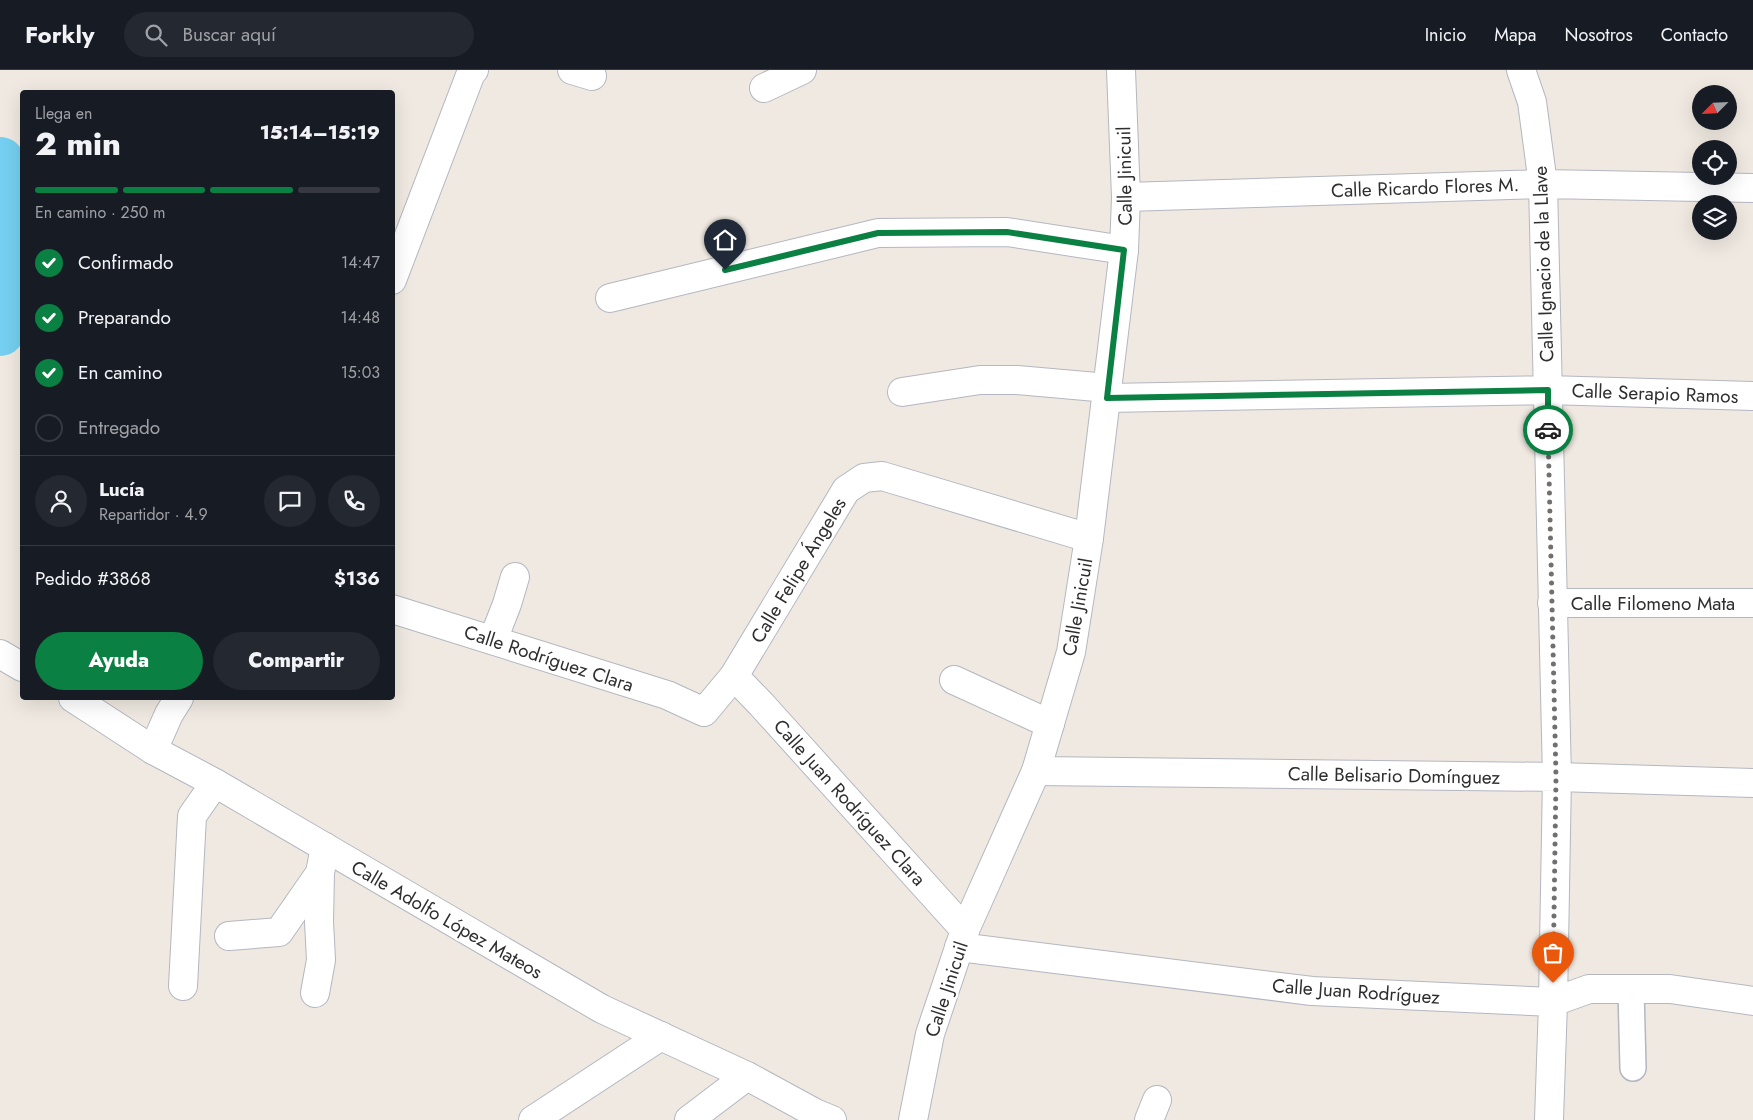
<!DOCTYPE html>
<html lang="es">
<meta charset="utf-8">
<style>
body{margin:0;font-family:Jost,sans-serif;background:#242831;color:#f1f3f6;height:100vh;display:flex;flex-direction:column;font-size:19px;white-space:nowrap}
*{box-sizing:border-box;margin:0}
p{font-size:16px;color:#9ea1a6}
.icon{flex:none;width:28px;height:28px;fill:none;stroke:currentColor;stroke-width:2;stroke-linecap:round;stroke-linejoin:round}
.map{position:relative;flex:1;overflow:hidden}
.side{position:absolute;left:20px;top:20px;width:375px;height:610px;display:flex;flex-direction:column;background:#171b24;border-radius:5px;box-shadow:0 5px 20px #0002}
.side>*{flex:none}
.needle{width:32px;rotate:246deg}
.fabs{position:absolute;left:1692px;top:15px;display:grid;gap:10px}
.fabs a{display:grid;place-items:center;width:45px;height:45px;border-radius:50%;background:#171b24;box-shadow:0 5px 20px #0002;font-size:25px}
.pin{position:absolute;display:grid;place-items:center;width:42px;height:42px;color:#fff;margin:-51px -21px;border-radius:50% 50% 50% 0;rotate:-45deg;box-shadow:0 0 5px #0007}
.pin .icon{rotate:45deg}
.courier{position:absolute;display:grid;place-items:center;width:50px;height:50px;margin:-25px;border:4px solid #0b8043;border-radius:50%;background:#fff;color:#222;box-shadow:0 1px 6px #0007}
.overview em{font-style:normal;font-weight:800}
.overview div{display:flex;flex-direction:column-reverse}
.overview{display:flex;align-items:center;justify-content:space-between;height:85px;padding:0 15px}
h1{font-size:32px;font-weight:800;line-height:38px}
.bar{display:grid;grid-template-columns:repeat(4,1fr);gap:8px 5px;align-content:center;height:60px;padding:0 15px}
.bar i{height:6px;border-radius:4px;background:#363941}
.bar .active{background:#0b8043}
.bar p{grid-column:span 4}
.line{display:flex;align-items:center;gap:12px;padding:0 15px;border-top:1px solid #363941}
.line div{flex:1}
.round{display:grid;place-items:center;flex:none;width:52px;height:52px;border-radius:26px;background:#242831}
ol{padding:0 15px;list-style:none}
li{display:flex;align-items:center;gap:15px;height:55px}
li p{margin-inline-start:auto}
li .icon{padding:5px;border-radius:50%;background:#0b8043;color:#fff;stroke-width:4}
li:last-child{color:#9ea1a6}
li i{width:28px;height:28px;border:2px solid #363941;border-radius:50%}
.button{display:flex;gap:10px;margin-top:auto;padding:10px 15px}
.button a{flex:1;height:58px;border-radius:30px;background:#0b8043;color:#fff;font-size:20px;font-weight:800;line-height:58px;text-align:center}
.button a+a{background:#242831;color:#f1f3f6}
header{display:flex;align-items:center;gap:30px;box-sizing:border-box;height:70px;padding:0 25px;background:#171b24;border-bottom:1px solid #363941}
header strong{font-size:24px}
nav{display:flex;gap:28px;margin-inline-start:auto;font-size:18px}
.search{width:350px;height:45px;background:#242831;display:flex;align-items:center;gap:12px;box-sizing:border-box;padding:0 18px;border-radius:28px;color:#9ea1a6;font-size:19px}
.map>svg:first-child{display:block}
</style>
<header>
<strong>Forkly</strong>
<div class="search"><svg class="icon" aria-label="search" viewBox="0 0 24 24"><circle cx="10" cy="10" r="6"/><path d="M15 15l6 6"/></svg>Buscar aquí</div>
<nav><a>Inicio</a><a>Mapa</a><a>Nosotros</a><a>Contacto</a></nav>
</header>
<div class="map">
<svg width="1753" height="1050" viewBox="0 0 1753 1050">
<rect width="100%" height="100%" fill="#efe9e1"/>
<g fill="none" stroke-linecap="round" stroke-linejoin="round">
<path stroke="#75cff0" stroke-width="50" d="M 0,92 L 17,161 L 0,261"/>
<defs>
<path id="pedestrian" d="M 1631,919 L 1633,998"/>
<path id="minor" d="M 572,0 L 592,6
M 1521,0 L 1532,32 L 1543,114 L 1557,707 L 1553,932 L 1549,1050
M 764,18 L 802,0
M 1126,127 L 1543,114 L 1753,118
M 392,210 L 471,3 L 474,0
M 610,228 L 878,163 L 1007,162 L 1124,180
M 902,322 L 980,310 L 1017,310 L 1108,318
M 1107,328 L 1547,320 L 1753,326
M 1552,533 L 1753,533
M 392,539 L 667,625 L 704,642 L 734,606 L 846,420 L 864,408 L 882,406 L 1089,468
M 493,570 L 507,534 L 515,507
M 734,606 L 761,634 L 965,860
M 954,610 L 1050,654
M 153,680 L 169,644 L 179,628
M 1036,701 L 1557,707 L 1753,713
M 229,866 L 279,862 L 320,803
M 959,877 L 1312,921 L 1553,932 L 1589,919 L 1670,919 L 1753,931
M 183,916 L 192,746 L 215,713
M 315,923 L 321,890 L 319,852 L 320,803 L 325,777
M 533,1050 L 661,966
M 689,1050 L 747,1006
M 1149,1050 L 1157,1030"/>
<path id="tertiary" d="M 0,584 L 22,597
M 73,628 L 153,680 L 215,713 L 602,939 L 747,1006 L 815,1043 L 832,1050
M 913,1050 L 930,964 L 965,860 L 1036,701 L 1071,582 L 1089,468 L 1124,180 L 1126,127 L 1121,0"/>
</defs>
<use href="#pedestrian" stroke="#b4b7c1" stroke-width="28"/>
<use href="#minor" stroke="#b4b7c1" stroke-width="30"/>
<use href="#tertiary" stroke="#b4b7c1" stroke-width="30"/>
<use href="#pedestrian" stroke="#fff" stroke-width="25"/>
<use href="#minor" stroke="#fff" stroke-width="28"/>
<use href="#tertiary" stroke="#fff" stroke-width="28"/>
</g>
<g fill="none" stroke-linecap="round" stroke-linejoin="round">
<path stroke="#726f6d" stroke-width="5" stroke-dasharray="0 9" d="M 1548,360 L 1556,707 L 1553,913"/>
<path stroke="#0b8043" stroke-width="6" d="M 725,200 L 878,163 L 1007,162 L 1124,180 L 1107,328 L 1548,320 L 1548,360"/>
</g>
<g text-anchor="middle" stroke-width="5" stroke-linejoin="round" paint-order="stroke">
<g font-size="19" fill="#2e2e2e" stroke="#fff">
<text transform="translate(1124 106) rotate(-91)" y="7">Calle Jinicuil</text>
<text transform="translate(1425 117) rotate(-2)" y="7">Calle Ricardo Flores M.</text>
<text transform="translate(1543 194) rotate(-92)" y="7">Calle Ignacio de la Llave</text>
<text transform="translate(1655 323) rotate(2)" y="7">Calle Serapio Ramos</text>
<text transform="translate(798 500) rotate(-59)" y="7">Calle Felipe Ángeles</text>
<text x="1653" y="540">Calle Filomeno Mata</text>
<text transform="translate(1077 537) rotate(-80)" y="7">Calle Jinicuil</text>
<text transform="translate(549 588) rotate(18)" y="7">Calle Rodríguez Clara</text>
<text transform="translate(1394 705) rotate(1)" y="7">Calle Belisario Domínguez</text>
<text transform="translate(850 732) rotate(48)" y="7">Calle Juan Rodríguez Clara</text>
<text transform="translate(447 849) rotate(30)" y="7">Calle Adolfo López Mateos</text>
<text transform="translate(946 919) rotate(-72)" y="7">Calle Jinicuil</text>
<text transform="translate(1356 921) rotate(4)" y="7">Calle Juan Rodríguez</text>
</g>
</g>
</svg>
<div class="fabs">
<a><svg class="needle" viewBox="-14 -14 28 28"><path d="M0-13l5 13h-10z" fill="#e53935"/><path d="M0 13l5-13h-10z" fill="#9ea1a6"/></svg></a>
<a><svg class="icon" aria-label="locate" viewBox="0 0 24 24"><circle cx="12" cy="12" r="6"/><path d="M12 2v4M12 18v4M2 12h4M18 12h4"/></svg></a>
<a><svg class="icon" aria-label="layers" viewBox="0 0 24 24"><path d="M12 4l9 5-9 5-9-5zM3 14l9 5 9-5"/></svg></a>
</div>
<div class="pin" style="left:1553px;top:913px;background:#ea580c"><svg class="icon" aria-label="bag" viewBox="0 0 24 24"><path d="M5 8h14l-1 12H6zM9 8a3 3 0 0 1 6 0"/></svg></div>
<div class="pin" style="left:725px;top:200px;background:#1f2937"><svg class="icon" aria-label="home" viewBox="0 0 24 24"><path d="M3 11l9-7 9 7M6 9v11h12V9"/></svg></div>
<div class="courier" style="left:1548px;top:360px"><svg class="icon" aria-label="car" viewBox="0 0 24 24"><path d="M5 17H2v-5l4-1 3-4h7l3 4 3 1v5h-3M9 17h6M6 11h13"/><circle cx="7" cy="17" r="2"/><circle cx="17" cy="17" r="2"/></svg></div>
<section class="side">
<div class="overview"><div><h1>2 min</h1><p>Llega en</p></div><em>15:14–15:19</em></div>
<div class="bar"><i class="active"></i><i class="active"></i><i class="active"></i><i></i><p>En camino · 250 m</p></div>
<ol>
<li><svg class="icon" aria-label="check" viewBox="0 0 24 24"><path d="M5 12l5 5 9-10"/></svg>Confirmado<p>14:47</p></li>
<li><svg class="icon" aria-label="check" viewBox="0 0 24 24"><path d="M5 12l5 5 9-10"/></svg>Preparando<p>14:48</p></li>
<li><svg class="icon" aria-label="check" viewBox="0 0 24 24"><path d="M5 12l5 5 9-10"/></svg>En camino<p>15:03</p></li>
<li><i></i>Entregado</li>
</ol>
<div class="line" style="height:90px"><a class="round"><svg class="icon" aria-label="person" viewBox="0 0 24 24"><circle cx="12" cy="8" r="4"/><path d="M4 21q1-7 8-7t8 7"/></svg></a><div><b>Lucía</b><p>Repartidor · 4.9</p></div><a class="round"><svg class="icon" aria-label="chat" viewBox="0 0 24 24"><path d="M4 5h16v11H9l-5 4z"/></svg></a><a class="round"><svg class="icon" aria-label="phone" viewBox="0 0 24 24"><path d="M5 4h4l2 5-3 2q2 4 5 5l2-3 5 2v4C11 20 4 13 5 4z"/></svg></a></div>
<div class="line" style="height:65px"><div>Pedido #3868</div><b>$136</b></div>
<div class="button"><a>Ayuda</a><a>Compartir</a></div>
</section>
</div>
